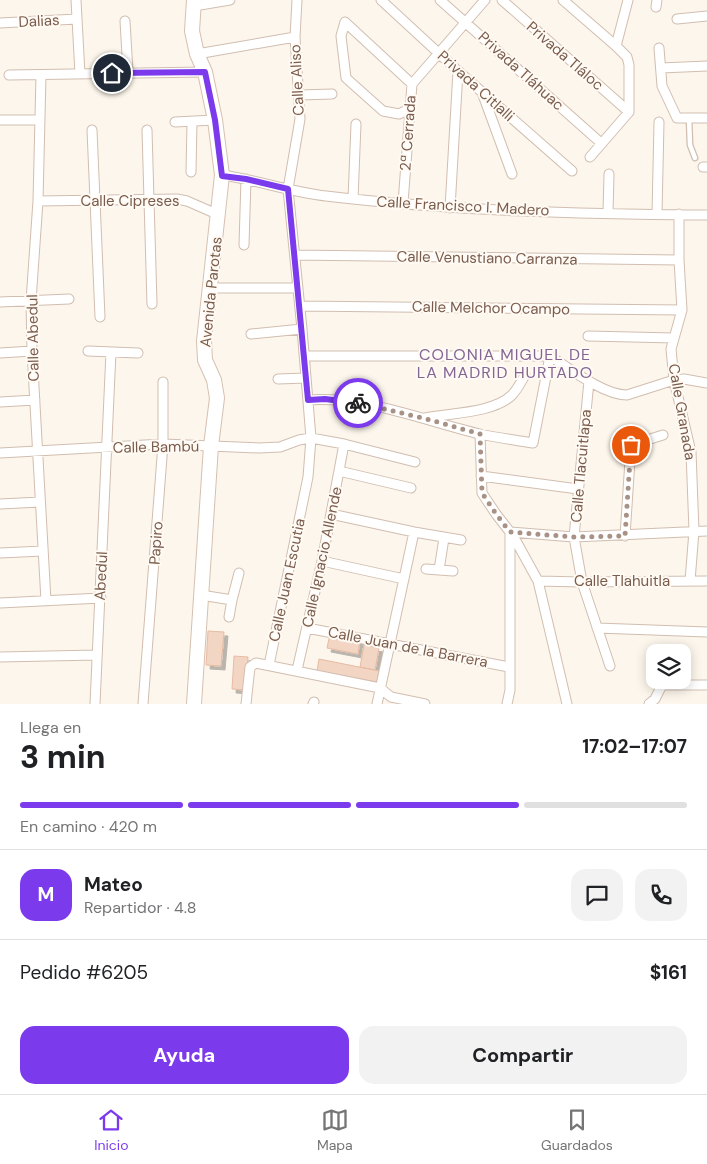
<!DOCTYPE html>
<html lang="es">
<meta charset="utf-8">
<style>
body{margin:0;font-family:"DM Sans",sans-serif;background:#f2f2f2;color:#202124;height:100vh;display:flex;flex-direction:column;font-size:19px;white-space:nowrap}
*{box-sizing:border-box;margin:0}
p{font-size:16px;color:#757577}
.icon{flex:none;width:28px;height:28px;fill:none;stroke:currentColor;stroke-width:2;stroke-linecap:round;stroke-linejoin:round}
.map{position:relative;height:704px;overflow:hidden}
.sheet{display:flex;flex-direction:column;background:#fff;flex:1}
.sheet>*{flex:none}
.buttons{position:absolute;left:646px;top:644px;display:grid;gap:10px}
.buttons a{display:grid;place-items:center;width:45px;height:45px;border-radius:10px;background:#fff;box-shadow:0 2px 12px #0003;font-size:25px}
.pin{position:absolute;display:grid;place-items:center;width:42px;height:42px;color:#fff;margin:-21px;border:2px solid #fff;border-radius:50%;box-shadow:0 1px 5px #0007}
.courier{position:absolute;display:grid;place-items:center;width:50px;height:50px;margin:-25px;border:4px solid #7c3aed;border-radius:50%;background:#fff;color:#222;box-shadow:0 1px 6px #0007}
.headline em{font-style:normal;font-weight:700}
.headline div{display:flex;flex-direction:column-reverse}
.headline{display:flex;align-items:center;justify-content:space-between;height:85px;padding:0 20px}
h1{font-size:32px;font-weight:700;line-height:38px}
.bar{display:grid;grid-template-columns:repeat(4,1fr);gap:8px 5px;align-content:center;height:60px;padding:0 20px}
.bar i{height:6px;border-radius:4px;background:#e0e0e0}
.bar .selected{background:#7c3aed}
.bar p{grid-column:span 4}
.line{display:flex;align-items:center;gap:12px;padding:0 20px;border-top:1px solid #e0e0e0}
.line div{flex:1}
.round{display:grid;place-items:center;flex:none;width:52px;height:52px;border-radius:15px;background:#f2f2f2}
.action{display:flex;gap:10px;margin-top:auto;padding:10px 20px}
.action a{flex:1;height:58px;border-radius:15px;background:#7c3aed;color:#fff;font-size:20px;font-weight:700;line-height:58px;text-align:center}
.action a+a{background:#f2f2f2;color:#202124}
.menu{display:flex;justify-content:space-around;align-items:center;height:70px;border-top:1px solid #e0e0e0;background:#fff;font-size:14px;color:#757577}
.menu a{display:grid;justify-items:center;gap:2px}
.menu .selected{color:#7c3aed}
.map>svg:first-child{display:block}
</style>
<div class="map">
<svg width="707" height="704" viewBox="0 0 707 704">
<defs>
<filter id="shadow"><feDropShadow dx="4" dy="4" stdDeviation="0" flood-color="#0004"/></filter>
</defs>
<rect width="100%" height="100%" fill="#fdf6ec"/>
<path fill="#f3d5c3" stroke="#e6bba3" filter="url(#shadow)" d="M 208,631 L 224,632 L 221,666 L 206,665 Z
M 330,634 L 360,640 L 358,654 L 327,648 Z
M 364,645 L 379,648 L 375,670 L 360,667 Z
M 234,656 L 248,657 L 246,690 L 232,689 Z
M 319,659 L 379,671 L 377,682 L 317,671 Z"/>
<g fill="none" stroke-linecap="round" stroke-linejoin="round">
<defs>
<path id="lane" d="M 689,119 L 690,145 L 695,158"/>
<path id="street" d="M 76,0 L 80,74
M 381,0 L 458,71 L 572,171
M 440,0 L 601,143
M 502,0 L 629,112
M 563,0 L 616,46 L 627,57 L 629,65 L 629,112 L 590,157
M 194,6 L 230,0
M 656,7 L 657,0
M 677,19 L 707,16
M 125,21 L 128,72
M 0,23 L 77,19
M 616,46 L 628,0
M 659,48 L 662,86 L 677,118 L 707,118
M 197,54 L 295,37
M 661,68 L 707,66
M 9,75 L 205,72
M 41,75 L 38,201 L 31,301 L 32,351 L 46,601
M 300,95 L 332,94
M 483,95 L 512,174
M 409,109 L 399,114 L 383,111 L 346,78 L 341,36 L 345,22 L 412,84
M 0,120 L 40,120
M 175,122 L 215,120
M 92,130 L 100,317
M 147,130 L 152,304
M 703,167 L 707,167
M 191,172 L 192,122
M 222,175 C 257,180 291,192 326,196 C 452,211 580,214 707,215
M 353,199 L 356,124
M 38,201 L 177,199 L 187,201 L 219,215
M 403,203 L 412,84 L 485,0
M 450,208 L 458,71
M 608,213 L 609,174
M 657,214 L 659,122
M 679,214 L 679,260 L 682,310 L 671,349 L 674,380 L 691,452 L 694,531 L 690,581
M 244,245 L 246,179
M 295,255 L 679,260
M 211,288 L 297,288
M 0,302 L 69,299
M 300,306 L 682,310
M 251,334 L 302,329
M 588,336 L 674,338
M 88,351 L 138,353
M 0,353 L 32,351
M 305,356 L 550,356
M 550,356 C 570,369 604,395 627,395 L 674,380 L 684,379 L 707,383
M 278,379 L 306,378
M 589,381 L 574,537 L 582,582 L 610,666
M 308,400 C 366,396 425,421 480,434 C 498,438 516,440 533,443 L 550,356
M 0,402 L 35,400
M 425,418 C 450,413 494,413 512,395 C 517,390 521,382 525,375
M 480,434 L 482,493 L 496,514 L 510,532 L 510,690 L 507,704
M 0,453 L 163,444 L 259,448 L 280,447 L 299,440 L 311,438 L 344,444 L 415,462
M 339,471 L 411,488
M 481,476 L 578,489
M 0,504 L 40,502
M 331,514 L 414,532 L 461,540
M 510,532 L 574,537 L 707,531
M 511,532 L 538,581 L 567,704
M 625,536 L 631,445 L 663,435
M 444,538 L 439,570 L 453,571
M 0,553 L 43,551
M 322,561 L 404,579
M 426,569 L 439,570
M 538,581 L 582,582 L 707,581
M 201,595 L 232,600 L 239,573
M 0,603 L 101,598
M 229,617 L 232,600
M 307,628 L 509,667
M 597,628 L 707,632
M 0,657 L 97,655
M 269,665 L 308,477 L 311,438 L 302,329 L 288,189 L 300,119 L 295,37 L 297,0
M 297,670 L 322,561 L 344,444
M 95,704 L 111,352
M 143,704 L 163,444 L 163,382
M 246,704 L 250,667 L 256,663 L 380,688 L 391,697 L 425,704
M 313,704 L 314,702
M 377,704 L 414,532
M 649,704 L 655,699 L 662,685 L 707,685"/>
<path id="secondary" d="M 194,704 L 211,446 L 217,398 L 214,380 L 205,360 L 204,341 L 222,175 L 215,120 L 205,72 L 197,54 L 192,31 L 194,0"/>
</defs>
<use href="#lane" stroke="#d1beb0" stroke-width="7"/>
<use href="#street" stroke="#d1beb0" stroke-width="11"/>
<use href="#secondary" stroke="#d6c0b0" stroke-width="16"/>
<use href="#lane" stroke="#fff" stroke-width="4.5"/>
<use href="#street" stroke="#fff" stroke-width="9"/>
<use href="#secondary" stroke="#fff" stroke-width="14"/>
</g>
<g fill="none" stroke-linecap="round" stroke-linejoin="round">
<path stroke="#a89285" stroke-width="5" stroke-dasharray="0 9" d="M 358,403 L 423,418 L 480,434 L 482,493 L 496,514 L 510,532 L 574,537 L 625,536 L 631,445"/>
<path stroke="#7c3aed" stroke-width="6" d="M 112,73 L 205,72 L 215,120 L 222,176 L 246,179 L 288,189 L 308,400 L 325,399 L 358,403"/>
</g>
<g text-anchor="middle" stroke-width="4" stroke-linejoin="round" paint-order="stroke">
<g font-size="15" fill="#7a5c4d" stroke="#fffaf3">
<text transform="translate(39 21) rotate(-3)" y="5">Dalias</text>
<text transform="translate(565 56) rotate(41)" y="5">Privada Tláloc</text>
<text transform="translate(521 71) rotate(42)" y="5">Privada Tláhuac</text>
<text transform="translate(297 80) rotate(-93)" y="5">Calle Aliso</text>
<text transform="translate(476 86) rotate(42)" y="5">Privada Citlalli</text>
<text transform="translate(408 133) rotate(-86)" y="5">2ª Cerrada</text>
<text x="130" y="206">Calle Cipreses</text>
<text transform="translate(463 206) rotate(3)" y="5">Calle Francisco I. Madero</text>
<text transform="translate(487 258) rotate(1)" y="5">Calle Venustiano Carranza</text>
<text transform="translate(211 292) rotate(-84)" y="5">Avenida Parotas</text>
<text transform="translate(491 308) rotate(1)" y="5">Calle Melchor Ocampo</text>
<text transform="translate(33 338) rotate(-91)" y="5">Calle Abedul</text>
<text transform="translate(682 412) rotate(80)" y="5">Calle Granada</text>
<text transform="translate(156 447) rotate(-1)" y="5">Calle Bambú</text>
<text transform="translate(581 466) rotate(-85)" y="5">Calle Tlacuitlapa</text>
<text transform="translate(156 543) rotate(-86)" y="5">Papiro</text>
<text transform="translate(322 557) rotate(-78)" y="5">Calle Ignacio Allende</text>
<text transform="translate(101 576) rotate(-87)" y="5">Abedul</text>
<text transform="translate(287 580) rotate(-78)" y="5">Calle Juan Escutia</text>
<text x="622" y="586">Calle Tlahuitla</text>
<text transform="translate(408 647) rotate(11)" y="5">Calle Juan de la Barrera</text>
</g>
<g font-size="16" letter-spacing="1" fill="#846695" stroke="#fffaf3">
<text x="505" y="360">COLONIA MIGUEL DE<tspan x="505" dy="18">LA MADRID HURTADO</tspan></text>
</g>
</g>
</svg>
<div class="buttons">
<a><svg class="icon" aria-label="layers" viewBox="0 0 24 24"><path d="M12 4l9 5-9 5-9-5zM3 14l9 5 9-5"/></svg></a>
</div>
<div class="pin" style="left:631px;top:445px;background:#ea580c"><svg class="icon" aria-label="bag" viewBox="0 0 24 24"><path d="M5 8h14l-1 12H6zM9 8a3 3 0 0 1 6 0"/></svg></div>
<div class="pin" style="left:112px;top:73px;background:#1f2937"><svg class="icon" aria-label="home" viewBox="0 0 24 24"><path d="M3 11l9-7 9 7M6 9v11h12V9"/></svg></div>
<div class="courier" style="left:358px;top:403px"><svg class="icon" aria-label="bike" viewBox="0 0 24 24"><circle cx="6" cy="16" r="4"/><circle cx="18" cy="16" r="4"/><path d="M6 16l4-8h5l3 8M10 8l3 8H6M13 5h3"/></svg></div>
</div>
<section class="sheet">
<div class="headline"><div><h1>3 min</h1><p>Llega en</p></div><em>17:02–17:07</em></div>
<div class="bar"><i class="selected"></i><i class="selected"></i><i class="selected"></i><i></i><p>En camino · 420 m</p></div>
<div class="line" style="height:90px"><b class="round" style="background:#7c3aed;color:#fff">M</b><div><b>Mateo</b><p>Repartidor · 4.8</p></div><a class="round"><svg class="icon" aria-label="chat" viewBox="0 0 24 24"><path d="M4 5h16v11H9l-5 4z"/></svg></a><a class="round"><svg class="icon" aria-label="phone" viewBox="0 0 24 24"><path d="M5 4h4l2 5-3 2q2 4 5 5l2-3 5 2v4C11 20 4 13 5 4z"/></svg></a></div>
<div class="line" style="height:65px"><div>Pedido #6205</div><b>$161</b></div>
<div class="action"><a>Ayuda</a><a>Compartir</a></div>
</section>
<nav class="menu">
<a class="selected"><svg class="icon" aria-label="home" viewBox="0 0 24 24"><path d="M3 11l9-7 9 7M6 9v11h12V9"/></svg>Inicio</a>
<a><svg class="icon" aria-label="map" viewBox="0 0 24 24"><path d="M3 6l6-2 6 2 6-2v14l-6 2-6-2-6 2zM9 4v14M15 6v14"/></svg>Mapa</a>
<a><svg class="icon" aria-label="saved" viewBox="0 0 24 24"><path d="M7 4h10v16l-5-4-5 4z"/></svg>Guardados</a>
</nav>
